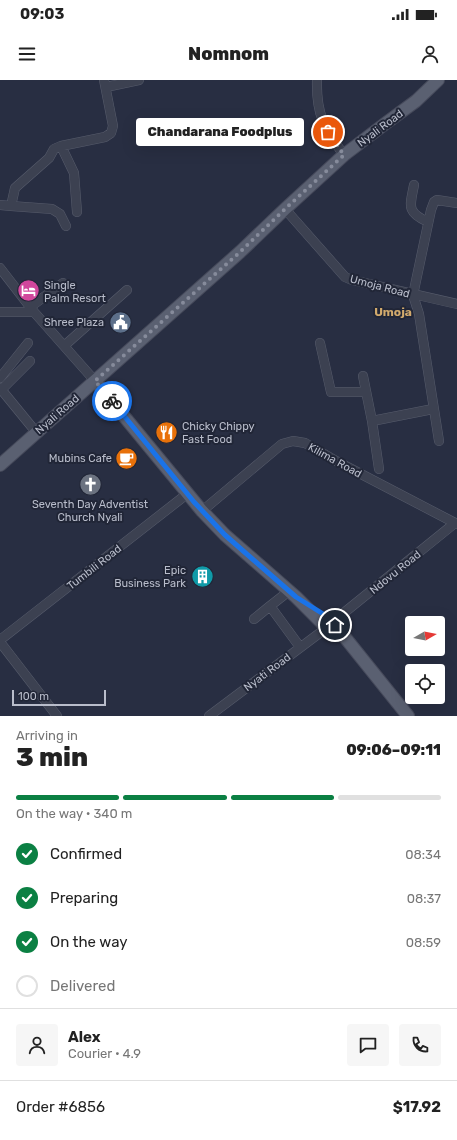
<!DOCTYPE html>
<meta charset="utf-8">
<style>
body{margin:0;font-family:Rubik,sans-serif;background:#f6f6f6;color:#222;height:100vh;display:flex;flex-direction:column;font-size:15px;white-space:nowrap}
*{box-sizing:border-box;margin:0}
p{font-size:13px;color:#767676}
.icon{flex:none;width:22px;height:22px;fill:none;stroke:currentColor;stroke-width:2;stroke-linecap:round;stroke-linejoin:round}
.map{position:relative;height:636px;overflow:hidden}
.drawer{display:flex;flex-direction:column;background:#fff;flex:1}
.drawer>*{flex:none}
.needle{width:26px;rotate:81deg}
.tools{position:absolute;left:405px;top:536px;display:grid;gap:8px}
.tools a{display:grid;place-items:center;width:40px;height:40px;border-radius:4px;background:#fff;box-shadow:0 4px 16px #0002;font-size:20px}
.scale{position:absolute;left:12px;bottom:10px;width:94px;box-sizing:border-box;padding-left:4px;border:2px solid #b9bdcb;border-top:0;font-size:11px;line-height:14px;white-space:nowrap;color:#b9bdcb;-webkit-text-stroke:3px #212637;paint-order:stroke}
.pin{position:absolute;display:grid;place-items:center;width:34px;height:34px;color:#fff;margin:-17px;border:2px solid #fff;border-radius:50%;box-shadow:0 1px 4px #0007}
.courier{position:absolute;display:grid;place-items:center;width:40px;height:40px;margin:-20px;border:3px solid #1a73e8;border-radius:50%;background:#fff;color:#222;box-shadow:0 1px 5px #0007}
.bubble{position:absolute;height:28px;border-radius:4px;background:#fff;box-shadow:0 4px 16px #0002;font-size:13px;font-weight:800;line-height:28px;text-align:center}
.headline em{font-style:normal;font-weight:800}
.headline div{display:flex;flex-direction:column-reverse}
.headline{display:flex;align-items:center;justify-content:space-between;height:68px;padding:0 16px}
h1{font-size:26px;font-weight:800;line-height:30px}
.bar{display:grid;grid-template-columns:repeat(4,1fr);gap:6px 4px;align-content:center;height:48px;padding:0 16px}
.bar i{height:5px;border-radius:3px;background:#e0e0e0}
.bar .active{background:#0b8043}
.bar p{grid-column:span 4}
.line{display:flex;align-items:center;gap:10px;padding:0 16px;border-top:1px solid #e0e0e0}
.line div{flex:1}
.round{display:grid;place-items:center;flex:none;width:42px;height:42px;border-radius:4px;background:#f6f6f6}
ol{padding:0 16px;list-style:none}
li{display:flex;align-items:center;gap:12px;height:44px}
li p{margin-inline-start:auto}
li .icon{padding:4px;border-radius:50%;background:#0b8043;color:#fff;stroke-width:4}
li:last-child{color:#767676}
li i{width:22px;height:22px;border:2px solid #e0e0e0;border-radius:50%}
.status{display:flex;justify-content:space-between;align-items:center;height:28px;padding:0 20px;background:#fff;direction:ltr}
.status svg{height:11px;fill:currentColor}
header{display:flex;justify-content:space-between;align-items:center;height:52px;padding:0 16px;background:#fff;font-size:18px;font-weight:800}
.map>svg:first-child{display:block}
</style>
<div class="status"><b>09:03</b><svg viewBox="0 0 49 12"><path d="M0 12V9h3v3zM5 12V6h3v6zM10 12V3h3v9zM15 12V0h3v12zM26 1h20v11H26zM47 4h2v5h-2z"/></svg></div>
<header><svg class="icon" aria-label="menu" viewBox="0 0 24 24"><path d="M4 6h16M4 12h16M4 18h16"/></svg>Nomnom<svg class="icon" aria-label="person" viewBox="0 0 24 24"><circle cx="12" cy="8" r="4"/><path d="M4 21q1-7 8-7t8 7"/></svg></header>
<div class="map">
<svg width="457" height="636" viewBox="0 0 457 636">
<rect width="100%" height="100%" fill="#282e42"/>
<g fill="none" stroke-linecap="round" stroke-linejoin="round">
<defs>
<path id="minor" d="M 317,0 C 316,34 324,48 344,75
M 106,7 L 139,0
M 61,66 L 74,93 L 77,132
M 414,105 C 410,126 406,132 428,142
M 0,125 L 11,126 L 15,108 L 49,78 L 54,69 L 61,66 L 105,57 L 111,53 L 113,46 L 104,0
M 11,126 L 52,129 L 60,134 L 66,146
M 285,129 L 345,197 L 352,200 L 457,224
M 0,188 L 34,232
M 30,227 L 63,203
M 0,232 L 34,232 L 95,301
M 320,263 L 331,312 L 366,312
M 64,266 L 127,210
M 363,296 L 372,341 L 379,389
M 0,298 L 28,263
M 0,308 L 36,352
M 2,309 L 30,281
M 372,341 L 433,329
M 439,361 L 419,234 L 413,215 L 431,130 L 434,122 L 437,120 L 457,123
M 202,431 L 282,364 L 293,361 L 305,363 L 338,382 L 457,444
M 284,515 L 270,526 L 300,567
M 254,539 L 270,526
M 335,540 L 455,443
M 0,560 L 187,414
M 0,562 L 57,636
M 209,636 L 325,549"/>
<path id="major" d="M 95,301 L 202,431 L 225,455 L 296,517 L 322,543 L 325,549 L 330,550 C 340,545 334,534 324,539 L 322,543
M 0,385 L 240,172 L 285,129 L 344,75 L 386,43 L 416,21 L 438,0
M 335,545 L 408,636"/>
</defs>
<use href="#minor" stroke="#575c6c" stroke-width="10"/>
<use href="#major" stroke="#464a5b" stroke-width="14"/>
<use href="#minor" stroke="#3c4151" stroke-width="9"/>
<use href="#major" stroke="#5a6071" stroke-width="12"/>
</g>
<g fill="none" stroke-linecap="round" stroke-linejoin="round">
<path stroke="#868b9b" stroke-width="4" stroke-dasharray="0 7.2" d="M 112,321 L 95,301 L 240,172 L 285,129 L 344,75 L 328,52"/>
<path stroke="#1a73e8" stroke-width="5" d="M 112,321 L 194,422 L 225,455 L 296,517 L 328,537 C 333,538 336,540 335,545"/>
</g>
<defs>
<symbol id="hotel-disc" viewBox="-11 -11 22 22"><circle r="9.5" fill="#d1479c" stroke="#212637"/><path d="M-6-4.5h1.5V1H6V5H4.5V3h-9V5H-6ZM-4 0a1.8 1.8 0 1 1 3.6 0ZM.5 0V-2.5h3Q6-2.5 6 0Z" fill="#fff"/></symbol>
<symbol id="civic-disc" viewBox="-11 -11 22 22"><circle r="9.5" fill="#5c6f8a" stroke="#212637"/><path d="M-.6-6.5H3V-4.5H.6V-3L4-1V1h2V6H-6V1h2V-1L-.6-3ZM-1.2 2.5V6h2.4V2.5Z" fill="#fff"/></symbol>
<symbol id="restaurant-disc" viewBox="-11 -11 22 22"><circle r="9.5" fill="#e8710a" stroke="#212637"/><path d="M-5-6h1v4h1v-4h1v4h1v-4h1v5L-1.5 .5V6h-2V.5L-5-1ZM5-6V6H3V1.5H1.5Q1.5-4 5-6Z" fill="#fff"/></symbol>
<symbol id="cafe-disc" viewBox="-11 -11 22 22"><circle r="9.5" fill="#e8710a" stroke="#212637"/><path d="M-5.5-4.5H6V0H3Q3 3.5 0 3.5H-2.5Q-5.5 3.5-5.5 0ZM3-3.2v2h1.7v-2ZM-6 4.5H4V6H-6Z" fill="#fff"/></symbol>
<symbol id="church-disc" viewBox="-11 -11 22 22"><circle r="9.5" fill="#6b7280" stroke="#212637"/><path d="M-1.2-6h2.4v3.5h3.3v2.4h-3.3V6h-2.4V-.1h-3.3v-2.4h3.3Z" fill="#fff"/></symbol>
<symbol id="building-disc" viewBox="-11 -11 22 22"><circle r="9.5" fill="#0f9aa8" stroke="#212637"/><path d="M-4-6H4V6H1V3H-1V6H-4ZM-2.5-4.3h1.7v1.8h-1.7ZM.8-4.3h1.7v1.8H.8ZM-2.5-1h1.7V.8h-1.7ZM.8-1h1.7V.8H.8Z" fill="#fff"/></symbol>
</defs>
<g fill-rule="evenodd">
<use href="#hotel-disc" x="16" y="198" width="25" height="25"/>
<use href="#civic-disc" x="108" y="230" width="25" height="25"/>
<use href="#restaurant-disc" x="154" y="340" width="25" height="25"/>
<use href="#cafe-disc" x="114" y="366" width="25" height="25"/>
<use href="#church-disc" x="78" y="392" width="25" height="25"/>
<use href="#building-disc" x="190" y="484" width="25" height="25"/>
</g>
<g text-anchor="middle" stroke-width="4" stroke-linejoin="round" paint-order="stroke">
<g font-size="11" fill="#b9bdcb" stroke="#212637">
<text transform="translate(380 48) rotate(-37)" y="4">Nyali Road</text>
<text transform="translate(380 206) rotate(15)" y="4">Umoja Road</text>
<text transform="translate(57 334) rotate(-41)" y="4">Nyali Road</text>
<text transform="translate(335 380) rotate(29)" y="4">Kilima Road</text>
<text transform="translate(94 487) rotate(-38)" y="4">Tumbili Road</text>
<text transform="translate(395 492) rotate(-39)" y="4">Ndovu Road</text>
<text transform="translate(267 592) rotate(-37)" y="4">Nyati Road</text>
</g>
<g font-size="11" fill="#b9bdcb" stroke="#212637" text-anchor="end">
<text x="44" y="209" text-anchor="start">Single<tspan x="44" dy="13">Palm Resort</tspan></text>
<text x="104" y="246">Shree Plaza</text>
<text x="182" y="350" text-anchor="start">Chicky Chippy<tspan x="182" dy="13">Fast Food</tspan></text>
<text x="112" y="382">Mubins Cafe</text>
<text x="90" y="428" text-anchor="middle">Seventh Day Adventist<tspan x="90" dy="13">Church Nyali</tspan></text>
<text x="186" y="494">Epic<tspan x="186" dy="13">Business Park</tspan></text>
</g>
<g font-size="12" font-weight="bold" fill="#d2aa6d" stroke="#212637">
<text x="393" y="236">Umoja</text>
</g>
</g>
</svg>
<div class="tools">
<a><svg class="needle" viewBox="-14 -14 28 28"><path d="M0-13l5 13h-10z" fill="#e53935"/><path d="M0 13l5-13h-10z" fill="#767676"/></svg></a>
<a><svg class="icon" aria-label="locate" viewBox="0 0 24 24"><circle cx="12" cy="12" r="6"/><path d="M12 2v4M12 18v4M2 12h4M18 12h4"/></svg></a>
</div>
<div class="scale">100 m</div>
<div class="pin" style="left:328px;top:52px;background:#ea580c"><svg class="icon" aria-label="bag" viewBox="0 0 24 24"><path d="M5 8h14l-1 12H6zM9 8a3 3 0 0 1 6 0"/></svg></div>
<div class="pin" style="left:335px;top:545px;background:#1f2937"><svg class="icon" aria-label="home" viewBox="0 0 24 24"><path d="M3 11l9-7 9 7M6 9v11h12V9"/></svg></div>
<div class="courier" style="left:112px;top:321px"><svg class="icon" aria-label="bike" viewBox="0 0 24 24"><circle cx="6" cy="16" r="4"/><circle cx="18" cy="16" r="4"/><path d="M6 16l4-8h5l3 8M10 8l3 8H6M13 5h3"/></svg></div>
<div class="bubble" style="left:136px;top:38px;width:168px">Chandarana Foodplus</div>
</div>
<section class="drawer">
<div class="headline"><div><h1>3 min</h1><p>Arriving in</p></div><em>09:06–09:11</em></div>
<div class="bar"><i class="active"></i><i class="active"></i><i class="active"></i><i></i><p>On the way · 340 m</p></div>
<ol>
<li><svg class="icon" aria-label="check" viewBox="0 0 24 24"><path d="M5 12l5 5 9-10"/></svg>Confirmed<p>08:34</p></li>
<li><svg class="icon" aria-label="check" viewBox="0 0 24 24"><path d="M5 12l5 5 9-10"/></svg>Preparing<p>08:37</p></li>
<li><svg class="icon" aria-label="check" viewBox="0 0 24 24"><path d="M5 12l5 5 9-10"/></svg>On the way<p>08:59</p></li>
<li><i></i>Delivered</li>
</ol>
<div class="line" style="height:72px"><a class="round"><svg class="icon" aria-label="person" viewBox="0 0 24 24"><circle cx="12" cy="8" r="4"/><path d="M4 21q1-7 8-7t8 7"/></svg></a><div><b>Alex</b><p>Courier · 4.9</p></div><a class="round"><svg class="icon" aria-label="chat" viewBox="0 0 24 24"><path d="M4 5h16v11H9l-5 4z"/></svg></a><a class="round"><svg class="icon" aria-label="phone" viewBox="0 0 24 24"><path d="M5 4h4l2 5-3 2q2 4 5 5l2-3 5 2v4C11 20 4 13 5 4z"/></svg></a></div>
<div class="line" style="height:52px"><div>Order #6856</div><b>$17.92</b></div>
</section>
